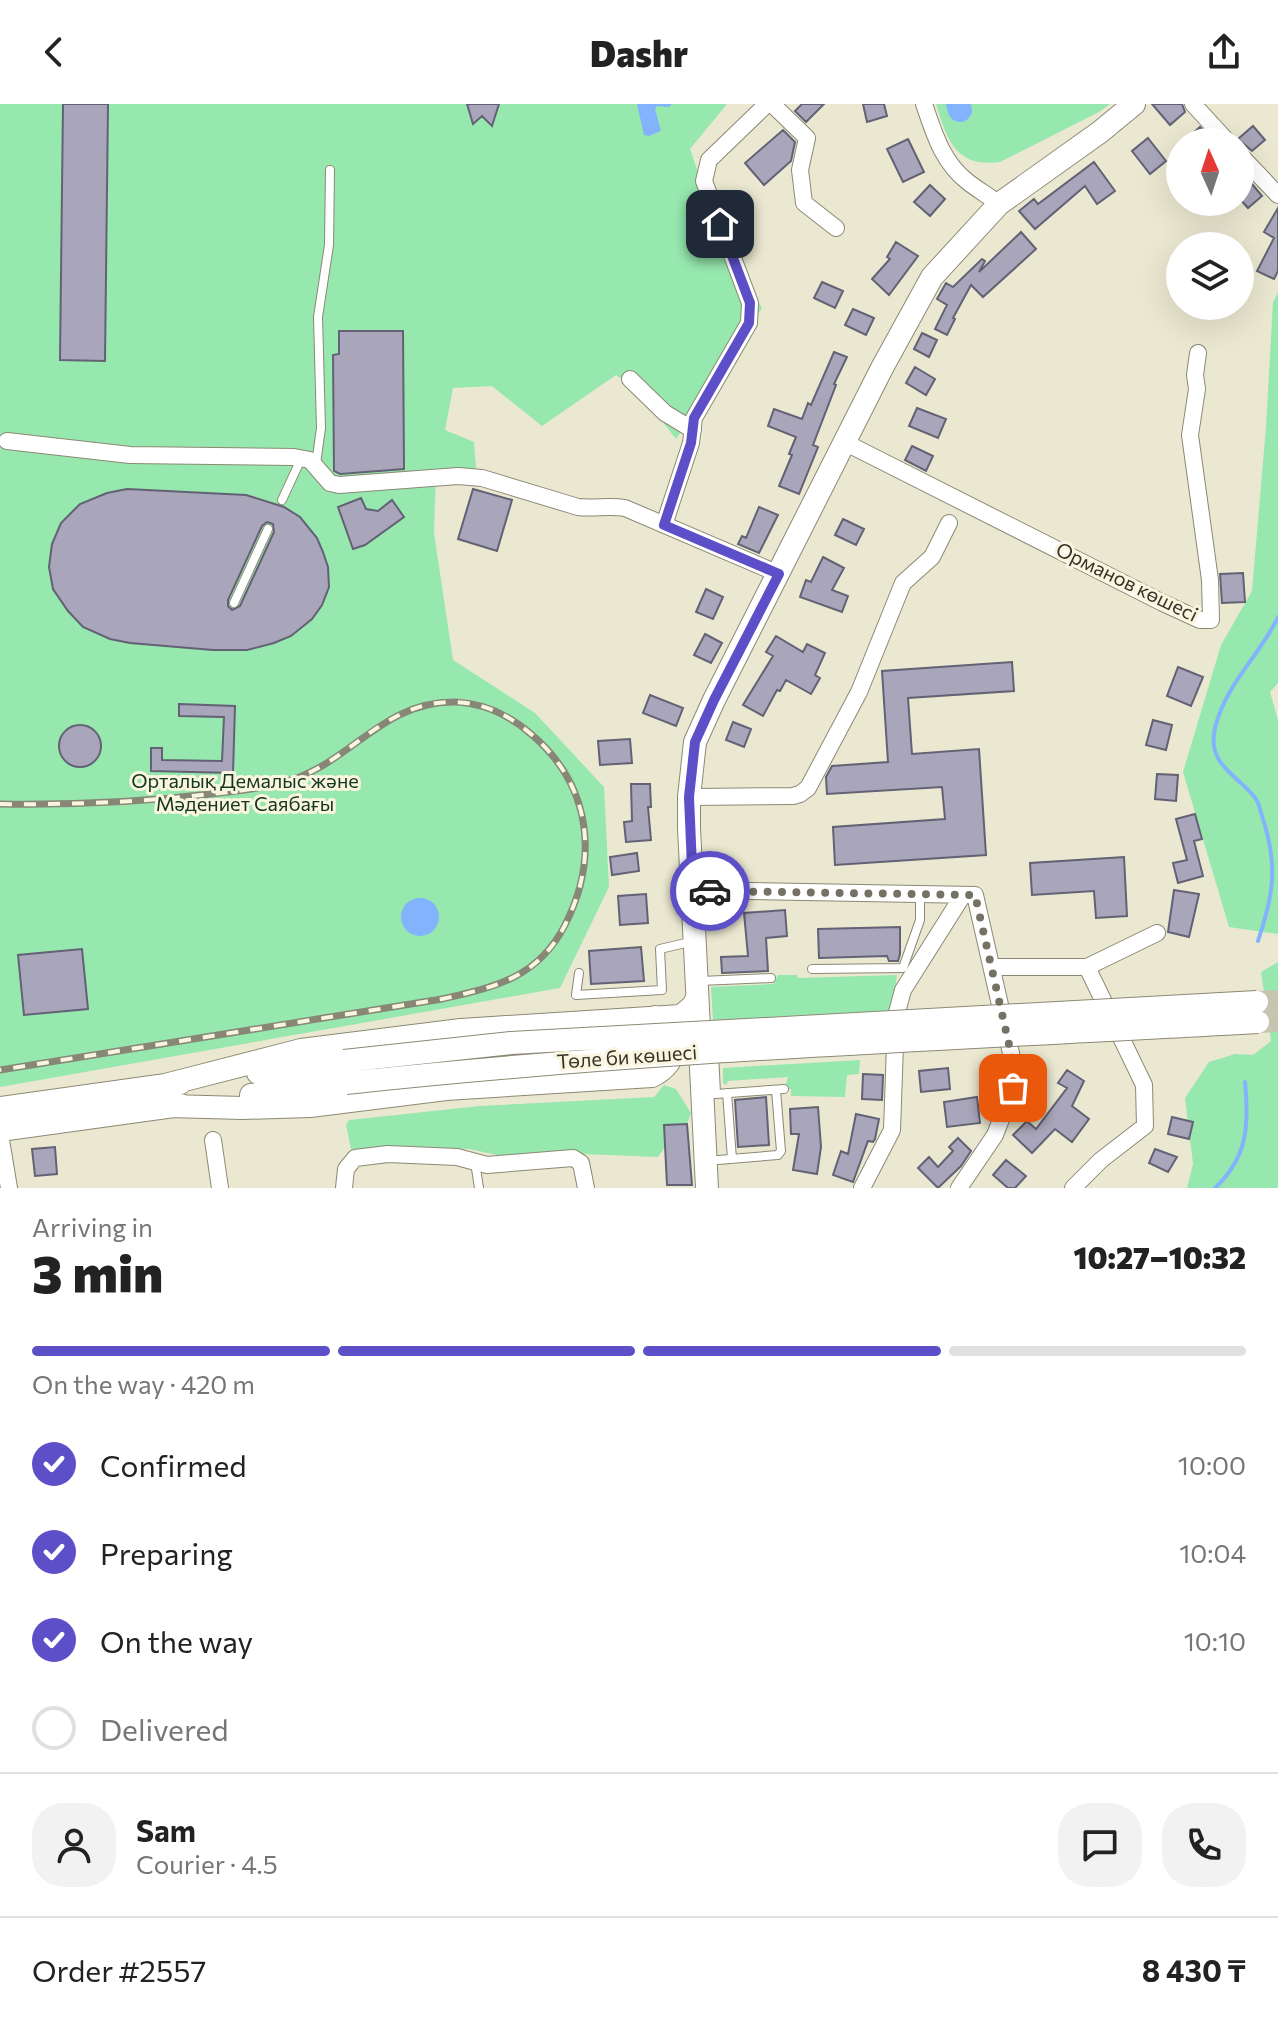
<!DOCTYPE html>
<meta charset="utf-8">
<style>
body{margin:0;font-family:Commissioner,sans-serif;background:#f2f2f2;color:#222;height:100vh;display:flex;flex-direction:column;font-size:30px;white-space:nowrap}
*{box-sizing:border-box;margin:0}
p{font-size:26px;color:#767676}
.icon{flex:none;width:44px;height:44px;fill:none;stroke:currentColor;stroke-width:2;stroke-linecap:round;stroke-linejoin:round}
.map{position:relative;height:1084px;overflow:hidden}
.sheet{display:flex;flex-direction:column;background:#fff;flex:1}
.sheet>*{flex:none}
.needle{width:52px;rotate:357deg}
.buttons{position:absolute;left:1166px;top:24px;display:grid;gap:16px}
.buttons a{display:grid;place-items:center;width:88px;height:88px;border-radius:50%;background:#fff;box-shadow:0 8px 32px #0002;font-size:40px}
.pin{position:absolute;display:grid;place-items:center;width:68px;height:68px;color:#fff;margin:-34px;border-radius:16px;box-shadow:0 4px 12px #0006}
.courier{position:absolute;display:grid;place-items:center;width:80px;height:80px;margin:-40px;border:6px solid #5d4fc8;border-radius:50%;background:#fff;color:#222;box-shadow:0 2px 10px #0007}
.head em{font-style:normal;font-weight:800}
.head div{display:flex;flex-direction:column-reverse}
.head{display:flex;align-items:center;justify-content:space-between;height:136px;padding:0 32px}
h1{font-size:52px;font-weight:800;line-height:60px}
.bar{display:grid;grid-template-columns:repeat(4,1fr);gap:12px 8px;align-content:center;height:96px;padding:0 32px}
.bar i{height:10px;border-radius:6px;background:#e0e0e0}
.bar .selected{background:#5d4fc8}
.bar p{grid-column:span 4}
.line{display:flex;align-items:center;gap:20px;padding:0 32px;border-top:2px solid #e0e0e0}
.line div{flex:1}
.round{display:grid;place-items:center;flex:none;width:84px;height:84px;border-radius:32px;background:#f2f2f2}
ol{padding:0 32px;list-style:none}
li{display:flex;align-items:center;gap:24px;height:88px}
li p{margin-inline-start:auto}
li .icon{padding:8px;border-radius:50%;background:#5d4fc8;color:#fff;stroke-width:4}
li:last-child{color:#767676}
li i{width:44px;height:44px;border:4px solid #e0e0e0;border-radius:50%}
header{display:flex;justify-content:space-between;align-items:center;height:104px;padding:0 32px;background:#fff;font-size:36px;font-weight:800}
.map>svg:first-child{display:block}
</style>
<header><svg class="icon" aria-label="back" viewBox="0 0 24 24"><path d="M15 5l-7 7 7 7"/></svg>Dashr<svg class="icon" aria-label="share" viewBox="0 0 24 24"><path d="M12 15V3M7 8l5-5 5 5M5 13v7h14v-7"/></svg></header>
<div class="map">
<svg width="1278" height="1084" viewBox="0 0 1278 1084">
<rect width="100%" height="100%" fill="#ebe8d1"/>
<path fill="#96e8ae" d="M 0,0 L 727,0 L 690,45 L 717,124 L 762,204 L 676,335 L 641,290 L 616,271 L 542,322 L 492,282 L 453,284 L 445,326 L 474,338 L 476,365 L 436,367 L 434,429 L 453,556 L 535,609 L 604,683 L 609,783 L 560,884 L 0,983 Z
M 936,0 L 1110,0 L 1099,8 L 1000,58 C 956,64 947,36 936,0 Z
M 1278,189 L 1278,579 L 1270,588 L 1278,616 L 1278,830 L 1229,823 L 1183,668 L 1221,541 L 1252,487 L 1266,323 L 1273,198 Z
M 1278,858 L 1278,1084 L 1187,1084 L 1193,1060 L 1185,994 L 1209,958 L 1235,950 L 1253,951 L 1271,937 L 1261,868 Z
M 778,871 L 797,871 L 798,874 L 897,871 L 892,907 L 713,916 L 711,883 L 773,880 Z
M 860,956 L 859,970 L 847,971 L 845,993 L 791,992 L 791,985 L 784,985 L 788,973 L 728,977 L 726,981 L 723,979 L 723,964 Z
M 664,981 L 676,985 L 691,1009 L 687,1020 L 664,1022 L 665,1043 L 658,1053 L 582,1050 L 511,1054 L 469,1045 L 425,1044 L 355,1047 L 351,1045 L 346,1021 L 349,1016 L 480,1002 L 654,993 Z"/>
<path fill="#83b3fc" d="M 637,0 L 672,0 L 669,3 L 657,2 L 655,5 L 661,27 L 649,32 L 644,31 Z
M401 813a19 19 0 1 1 38 0a19 19 0 1 1-38 0Z"/>
<g fill="none" stroke-linecap="round" stroke-linejoin="round">
<path stroke="#83b3fc" stroke-width="4" d="M 1258,837 C 1273,792 1278,764 1264,718 C 1261,711 1260,701 1256,695 C 1240,672 1206,662 1215,624 C 1226,579 1259,553 1278,513
M 1215,1084 C 1248,1053 1249,1021 1245,978"/>
<path stroke="#83b3fc" stroke-width="24" d="M 958,0 L 960,6"/>
</g>
<path fill="#a9a6bb" stroke="#636174" stroke-width="2" fill-rule="evenodd" d="M 63,0 L 108,0 L 105,257 L 60,256 Z
M 467,0 L 499,0 L 492,22 L 482,12 L 473,20 Z
M 802,0 L 824,0 L 806,18 L 795,7 Z
M 863,0 L 884,0 L 887,12 L 867,18 Z
M 1152,0 L 1182,0 L 1185,8 L 1170,21 Z
M 1253,22 L 1265,36 L 1252,47 L 1238,35 Z
M 1200,23 L 1213,38 L 1183,38 Z
M 783,26 L 795,38 L 791,57 L 764,81 L 745,59 Z
M 1148,34 L 1166,57 L 1150,70 L 1132,47 Z
M 908,35 L 924,68 L 903,78 L 887,45 Z
M 1094,58 L 1115,87 L 1097,100 L 1085,82 L 1035,125 L 1019,107 L 1034,95 L 1038,100 Z
M 1247,74 L 1262,92 L 1248,104 L 1240,95 L 1240,80 Z
M 930,81 L 945,95 L 930,112 L 914,98 Z
M 1278,104 L 1278,167 L 1274,175 L 1257,167 L 1274,134 L 1264,128 Z
M 1021,128 L 1036,145 L 983,193 L 971,181 L 953,214 L 955,215 L 947,231 L 935,225 L 947,201 L 937,195 L 946,179 L 953,183 L 982,155 L 985,157 L 979,168 Z
M 896,138 L 918,152 L 889,191 L 872,175 L 890,155 L 887,153 Z
M 822,178 L 843,187 L 835,204 L 814,194 Z
M 853,205 L 874,214 L 866,231 L 845,221 Z
M 339,227 L 403,227 L 404,365 L 340,370 L 334,367 L 333,251 L 339,250 Z
M 922,229 L 937,236 L 929,253 L 914,245 Z
M 834,248 L 847,253 L 834,280 L 836,281 L 813,341 L 818,343 L 799,390 L 779,382 L 792,351 L 789,350 L 796,333 L 768,322 L 774,305 L 802,315 L 808,299 L 811,301 Z
M 915,263 L 935,275 L 926,291 L 906,279 Z
M 917,304 L 946,315 L 938,334 L 909,322 Z
M 912,342 L 933,352 L 926,367 L 905,356 Z
M 127,385 L 246,391 L 284,403 L 300,413 L 317,434 L 323,448 L 328,463 L 329,483 L 322,501 L 312,515 L 291,532 L 274,539 L 247,546 L 213,546 L 130,539 L 110,535 L 83,523 L 68,507 L 53,485 L 49,463 L 52,440 L 61,419 L 80,400 L 107,389 ZM 267,418 L 273,420 L 274,428 L 240,502 L 232,506 L 228,502 L 228,496 L 262,422 Z
M 473,385 L 512,396 L 497,447 L 458,435 Z
M 361,394 L 366,405 L 378,407 L 392,396 L 404,413 L 365,441 L 353,445 L 338,403 Z
M 759,403 L 778,411 L 759,449 L 738,440 L 742,432 L 746,434 Z
M 843,415 L 864,425 L 856,441 L 835,431 Z
M 823,453 L 844,464 L 832,486 L 848,492 L 842,508 L 800,493 L 806,476 L 811,478 Z
M 1243,469 L 1245,498 L 1222,499 L 1220,470 Z
M 706,485 L 723,493 L 713,515 L 696,508 Z
M 705,530 L 722,539 L 711,559 L 694,551 Z
M 776,532 L 803,548 L 807,540 L 825,549 L 815,571 L 820,574 L 811,590 L 786,576 L 780,587 L 777,586 L 763,612 L 743,601 L 773,552 L 766,548 Z
M 1012,558 L 1014,587 L 908,594 L 912,650 L 979,645 L 986,751 L 835,761 L 833,723 L 945,715 L 942,683 L 827,690 L 826,673 L 832,662 L 888,658 L 882,567 Z
M 1178,563 L 1203,573 L 1191,602 L 1167,592 Z
M 650,591 L 683,604 L 676,622 L 643,609 Z
M 179,600 L 235,602 L 233,669 L 151,667 L 151,644 L 162,644 L 162,656 L 222,657 L 224,613 L 179,612 Z
M 1153,616 L 1172,621 L 1166,646 L 1146,641 Z
M 733,618 L 751,625 L 744,643 L 726,636 Z
M59 642a21 21 0 1 1 42 0a21 21 0 1 1-42 0Z
M 630,635 L 632,659 L 600,661 L 598,637 Z
M 1157,670 L 1178,671 L 1176,697 L 1155,695 Z
M 631,680 L 650,680 L 651,703 L 648,703 L 651,736 L 626,738 L 624,718 L 632,717 Z
M 1195,710 L 1202,735 L 1194,737 L 1203,772 L 1178,779 L 1173,759 L 1187,756 L 1176,715 Z
M 637,749 L 639,767 L 612,771 L 610,753 Z
M 1124,753 L 1127,812 L 1096,814 L 1094,787 L 1032,791 L 1030,759 Z
M 1174,786 L 1199,790 L 1189,833 L 1168,828 Z
M 646,790 L 648,819 L 620,821 L 618,792 Z
M 785,806 L 787,832 L 766,834 L 768,867 L 722,869 L 721,853 L 748,852 L 744,809 Z
M 900,823 L 900,850 L 898,857 L 889,857 L 887,852 L 819,854 L 818,825 Z
M 641,843 L 644,877 L 591,880 L 589,847 Z
M 82,845 L 88,905 L 24,911 L 18,851 Z
M 948,964 L 950,985 L 921,988 L 919,967 Z
M 1067,966 L 1084,977 L 1072,1002 L 1089,1015 L 1072,1038 L 1055,1025 L 1032,1049 L 1013,1031 L 1027,1017 L 1036,1025 L 1067,984 L 1058,979 Z
M 863,970 L 883,971 L 882,996 L 862,995 Z
M 766,993 L 769,1041 L 738,1043 L 735,996 Z
M 977,993 L 980,1019 L 947,1023 L 944,998 Z
M 818,1003 L 821,1043 L 817,1070 L 793,1066 L 799,1030 L 791,1030 L 790,1005 Z
M 856,1010 L 879,1015 L 875,1035 L 873,1038 L 868,1037 L 853,1078 L 833,1071 L 841,1047 L 848,1050 Z
M 1172,1013 L 1193,1018 L 1189,1035 L 1168,1030 Z
M 687,1020 L 692,1081 L 667,1081 L 664,1021 Z
M 958,1034 L 971,1047 L 961,1062 L 938,1084 L 918,1064 L 929,1053 L 938,1063 L 953,1047 L 949,1043 Z
M 55,1043 L 57,1070 L 35,1072 L 32,1045 Z
M 1155,1045 L 1177,1053 L 1168,1068 L 1149,1059 Z
M 1006,1056 L 1026,1072 L 1015,1084 L 1008,1084 L 993,1071 Z"/>
<g fill="none" stroke-linecap="round" stroke-linejoin="round">
<path stroke="#c7c4b0" stroke-width="22" stroke-dasharray="22 11" stroke-linecap="butt" d="M 1257,898 L 1278,897
M 1258,918 L 1278,917"/>
<defs>
<path id="lane" d="M 316,360 L 321,324 L 318,213 L 329,141 L 330,66
M 282,396 L 301,355
M 234,499 L 268,425
M 812,865 L 903,864 L 920,816 L 920,790
M 579,869 L 576,891 L 662,886 L 660,845 L 694,837
M 700,877 L 771,874
M 727,989 L 732,1055
M 703,990 L 716,990 L 714,948
M 716,990 L 784,985
M 706,1057 L 778,1051 L 781,1047 L 776,986
M 475,1058 L 479,1084"/>
<path id="street" d="M 772,0 L 807,34 L 800,66 L 804,99 L 836,124
M 924,0 C 934,29 942,58 968,78 C 978,86 989,92 999,100
M 1193,0 L 1228,38
M 1240,51 L 1278,91
M 630,275 L 665,309 L 693,326
M 7,337 L 130,351 L 294,353 L 310,356 L 330,379 L 339,381 L 458,372 L 482,374 L 578,403 C 594,405 609,401 625,404 L 779,470
M 846,339 L 1163,499 L 1200,516 L 1211,516 L 1210,476 L 1190,331 L 1197,285 L 1195,271 L 1198,249
M 664,421 L 691,339 L 694,314 L 749,219 L 750,199 L 704,77 L 709,56 L 767,0
M 689,693 L 793,692 L 800,690 L 808,684 L 859,588 L 903,479 L 932,453 L 949,419
M 693,786 L 975,791 L 1013,958 L 1013,984 L 995,1031 L 959,1084
M 992,863 L 1087,863 L 1157,829
M 0,1030 L 9,1084
M 213,1036 L 220,1084
M 344,1084 L 346,1065 L 355,1054 L 388,1050 L 457,1053 L 487,1061 L 573,1054 L 581,1059 L 586,1084
M 862,1084 L 892,1026 L 896,912 L 903,886 L 963,791
M 1073,1084 L 1101,1056 L 1145,1022 L 1144,981 L 1087,863"/>
<path id="secondary" d="M 258,969 L 344,957
M 165,981 L 301,946 L 461,926 L 681,912 L 693,902 L 697,894
M 251,991 L 346,979
M 169,1002 L 243,1004 L 310,1002 L 446,985 L 652,972 C 679,959 683,929 655,913
M 0,1004 L 180,979
M 0,1026 L 181,1001
M 707,1084 L 689,724 L 689,693 L 695,638 L 714,596 L 882,264 L 932,173 L 999,100 L 1100,28 L 1134,0"/>
</defs>
<use href="#lane" stroke="#8c8874" stroke-width="10"/>
<use href="#street" stroke="#8c8874" stroke-width="18"/>
<use href="#secondary" stroke="#8c8874" stroke-width="24"/>
<use href="#lane" stroke="#fff" stroke-width="8"/>
<use href="#street" stroke="#fff" stroke-width="16"/>
<use href="#secondary" stroke="#fff" stroke-width="22"/>
<defs>
<path id="rail" d="M 0,700 C 70,701 142,698 211,690 C 239,687 268,684 294,675 C 354,654 385,597 455,598 C 484,599 509,611 531,630 C 590,680 600,752 565,821 C 538,874 495,883 442,895 L 0,966"/>
</defs>
<use href="#rail" stroke="#888677" stroke-width="7"/>
<use href="#rail" stroke="#f9f5de" stroke-width="4" stroke-dasharray="12" stroke-linecap="butt"/>
<defs>
<path id="secondary-bridge" d="M 344,957 L 511,939 L 1257,898
M 346,979 C 649,946 954,935 1258,918"/>
</defs>
<use href="#secondary-bridge" stroke="#8c8874" stroke-width="24" stroke-linecap="butt"/>
<use href="#secondary-bridge" stroke="#fff" stroke-width="22"/>
</g>
<g fill="none" stroke-linecap="round" stroke-linejoin="round">
<path stroke="#757265" stroke-width="8" stroke-dasharray="0 14.4" d="M 710,787 L 975,791 L 1013,958 L 1013,984"/>
<path stroke="#5d4fc8" stroke-width="10" d="M 710,787 L 693,786 L 689,693 L 695,638 L 714,596 L 779,470 L 664,421 L 691,339 L 694,314 L 749,219 L 750,199 L 720,120"/>
</g>
<g text-anchor="middle" stroke-width="6" stroke-linejoin="round" paint-order="stroke">
<g font-size="20" fill="#35332b" stroke="#f9f5de">
<text transform="translate(1127 478) rotate(26)" y="7">Орманов көшесі</text>
<text transform="translate(627 953) rotate(-4)" y="7">Төле би көшесі</text>
</g>
<g font-size="20" fill="#13361f" stroke="#f9f5de">
<text x="245" y="684">Орталық Демалыс және<tspan x="245" dy="23">Мәдениет Саябағы</tspan></text>
</g>
</g>
</svg>
<div class="buttons">
<a><svg class="needle" viewBox="-14 -14 28 28"><path d="M0-13l5 13h-10z" fill="#e53935"/><path d="M0 13l5-13h-10z" fill="#767676"/></svg></a>
<a><svg class="icon" aria-label="layers" viewBox="0 0 24 24"><path d="M12 4l9 5-9 5-9-5zM3 14l9 5 9-5"/></svg></a>
</div>
<div class="pin" style="left:1013px;top:984px;background:#ea580c"><svg class="icon" aria-label="bag" viewBox="0 0 24 24"><path d="M5 8h14l-1 12H6zM9 8a3 3 0 0 1 6 0"/></svg></div>
<div class="pin" style="left:720px;top:120px;background:#1f2937"><svg class="icon" aria-label="home" viewBox="0 0 24 24"><path d="M3 11l9-7 9 7M6 9v11h12V9"/></svg></div>
<div class="courier" style="left:710px;top:787px"><svg class="icon" aria-label="car" viewBox="0 0 24 24"><path d="M5 17H2v-5l4-1 3-4h7l3 4 3 1v5h-3M9 17h6M6 11h13"/><circle cx="7" cy="17" r="2"/><circle cx="17" cy="17" r="2"/></svg></div>
</div>
<section class="sheet">
<div class="head"><div><h1>3 min</h1><p>Arriving in</p></div><em>10:27–10:32</em></div>
<div class="bar"><i class="selected"></i><i class="selected"></i><i class="selected"></i><i></i><p>On the way · 420 m</p></div>
<ol>
<li><svg class="icon" aria-label="check" viewBox="0 0 24 24"><path d="M5 12l5 5 9-10"/></svg>Confirmed<p>10:00</p></li>
<li><svg class="icon" aria-label="check" viewBox="0 0 24 24"><path d="M5 12l5 5 9-10"/></svg>Preparing<p>10:04</p></li>
<li><svg class="icon" aria-label="check" viewBox="0 0 24 24"><path d="M5 12l5 5 9-10"/></svg>On the way<p>10:10</p></li>
<li><i></i>Delivered</li>
</ol>
<div class="line" style="height:144px"><a class="round"><svg class="icon" aria-label="person" viewBox="0 0 24 24"><circle cx="12" cy="8" r="4"/><path d="M4 21q1-7 8-7t8 7"/></svg></a><div><b>Sam</b><p>Courier · 4.5</p></div><a class="round"><svg class="icon" aria-label="chat" viewBox="0 0 24 24"><path d="M4 5h16v11H9l-5 4z"/></svg></a><a class="round"><svg class="icon" aria-label="phone" viewBox="0 0 24 24"><path d="M5 4h4l2 5-3 2q2 4 5 5l2-3 5 2v4C11 20 4 13 5 4z"/></svg></a></div>
<div class="line" style="height:104px"><div>Order #2557</div><b>8 430 ₸</b></div>
</section>
